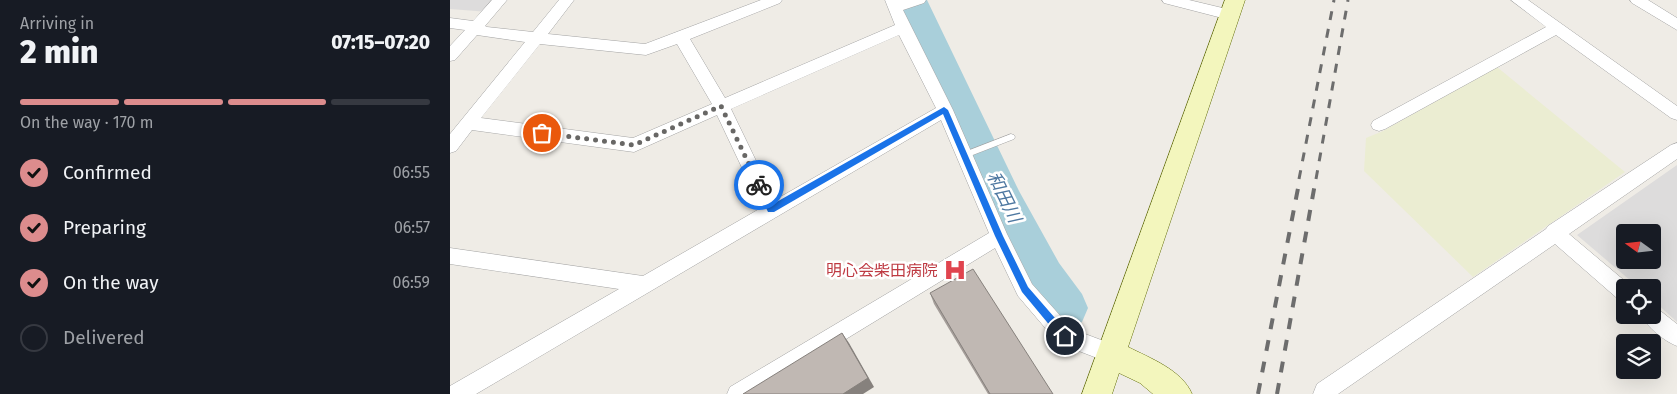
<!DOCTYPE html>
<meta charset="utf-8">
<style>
body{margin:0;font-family:"Fira Sans","Noto Sans JP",sans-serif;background:#242831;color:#f1f3f6;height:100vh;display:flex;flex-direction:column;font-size:19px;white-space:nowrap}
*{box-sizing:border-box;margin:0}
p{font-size:16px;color:#9ea1a6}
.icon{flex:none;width:28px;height:28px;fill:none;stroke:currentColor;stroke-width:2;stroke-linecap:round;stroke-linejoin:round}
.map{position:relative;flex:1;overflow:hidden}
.sheet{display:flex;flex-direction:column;background:#171b24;width:450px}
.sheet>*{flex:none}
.needle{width:32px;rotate:285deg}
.tools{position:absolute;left:1166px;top:224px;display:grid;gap:10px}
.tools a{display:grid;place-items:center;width:45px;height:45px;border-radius:5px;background:#171b24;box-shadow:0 5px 20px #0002;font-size:25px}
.pin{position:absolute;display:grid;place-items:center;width:42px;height:42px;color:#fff;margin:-21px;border:2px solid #fff;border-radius:50%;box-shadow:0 1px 5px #0007}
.courier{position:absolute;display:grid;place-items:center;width:50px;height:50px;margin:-25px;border:4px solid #1a73e8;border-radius:50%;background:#fff;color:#222;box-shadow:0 1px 6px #0007}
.head em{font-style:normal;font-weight:800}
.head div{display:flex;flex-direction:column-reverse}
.head{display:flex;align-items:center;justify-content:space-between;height:85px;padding:0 20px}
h1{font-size:32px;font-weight:800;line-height:38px}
.bar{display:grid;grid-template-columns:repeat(4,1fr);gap:8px 5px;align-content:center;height:60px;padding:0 20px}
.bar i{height:6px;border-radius:4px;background:#363941}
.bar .on{background:#dc8c8d}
.bar p{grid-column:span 4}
ol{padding:0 20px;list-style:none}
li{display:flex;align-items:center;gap:15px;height:55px}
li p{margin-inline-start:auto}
li .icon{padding:5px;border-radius:50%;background:#dc8c8d;color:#111;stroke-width:4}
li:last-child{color:#9ea1a6}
li i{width:28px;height:28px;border:2px solid #363941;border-radius:50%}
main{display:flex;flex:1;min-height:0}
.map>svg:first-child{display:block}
</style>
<main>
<section class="sheet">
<div class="head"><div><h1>2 min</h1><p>Arriving in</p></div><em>07:15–07:20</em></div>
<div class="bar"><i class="on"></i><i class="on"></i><i class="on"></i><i></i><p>On the way · 170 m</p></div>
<ol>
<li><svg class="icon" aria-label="check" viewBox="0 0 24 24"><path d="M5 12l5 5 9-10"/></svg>Confirmed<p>06:55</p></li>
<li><svg class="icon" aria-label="check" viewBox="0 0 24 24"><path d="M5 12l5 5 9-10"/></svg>Preparing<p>06:57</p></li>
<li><svg class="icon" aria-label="check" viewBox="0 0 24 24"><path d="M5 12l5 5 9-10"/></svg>On the way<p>06:59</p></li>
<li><i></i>Delivered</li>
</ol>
</section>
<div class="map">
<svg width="1227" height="394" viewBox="0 0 1227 394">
<rect width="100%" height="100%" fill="#efece6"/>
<path fill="#dddcdc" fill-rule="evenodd" d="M 0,0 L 57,0 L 49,9 L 39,12 L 0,9 Z
M 1227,165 L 1227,322 L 1203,300 L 1202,288 L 1188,287 L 1127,235 ZM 1202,232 L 1202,260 L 1175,260 L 1175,232 Z"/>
<path fill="#ebedd2" d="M 1047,67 L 1175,172 L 1023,277 L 914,171 L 916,138 L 933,131 Z"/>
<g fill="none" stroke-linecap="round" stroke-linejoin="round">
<path fill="#a9cfda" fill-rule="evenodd" d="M 445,0 L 477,0 L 569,191 L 609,263 L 632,294 L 638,308 L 632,322 L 617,328 L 602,322 L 579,289 L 535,200 Z"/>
<defs>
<path id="lane" d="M 561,134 L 564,135 L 565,137 L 564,139 L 515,158 L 511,155 L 512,153 Z"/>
<path id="street" d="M 42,0 L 57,0 L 35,26 L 37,27 L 83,32 L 109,0 L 124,0 L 98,34 L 195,44 L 311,0 L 332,0 L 330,3 L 240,39 L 275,98 L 445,25 L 435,0 L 476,0 L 474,3 L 453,10 L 503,110 L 557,234 L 582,284 L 622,329 L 667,346 L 670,353 L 667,360 L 660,363 L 608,343 L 568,296 L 545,248 L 306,394 L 277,394 L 280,387 L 539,233 L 491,120 L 26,394 L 0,394 L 0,386 L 169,289 L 0,264 L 0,248 L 193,276 L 311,208 L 267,115 L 184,152 L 22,130 L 6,151 L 0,153 L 0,134 L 75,42 L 27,35 L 5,60 L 0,61 L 0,46 L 15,30 L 0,28 L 0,18 L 23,21 ZM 449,35 L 486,108 L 325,200 L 281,109 ZM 90,44 L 196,55 L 227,44 L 262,104 L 183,138 L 31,118 Z
M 712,0 L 739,0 L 785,11 L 787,15 L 785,19 L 780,20 L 714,3 Z
M 1061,0 L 1078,0 L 1227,106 L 1227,120 L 1221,118 L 1106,35 L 935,129 L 929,131 L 923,129 L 921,125 L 923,121 L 1096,27 Z
M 1180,0 L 1198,0 L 1227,18 L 1227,30 L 1182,3 Z
M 1227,143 L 1227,159 L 1119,234 L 1182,287 L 1175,288 L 1175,302 L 1168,299 L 1105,244 L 888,394 L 863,394 L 867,384 L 1096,229 L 1098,226 L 1221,145 Z
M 1202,306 L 1208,309 L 1227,324 L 1227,346 C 1214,341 1197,327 1191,315 L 1202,315 Z"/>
<path id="secondary" d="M 775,0 L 795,0 L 678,347 C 700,358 732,370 742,394 L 703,394 L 690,383 L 669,373 L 662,394 L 632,394 Z"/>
</defs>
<use href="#lane" stroke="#a3a3a3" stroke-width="1"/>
<use href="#street" stroke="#a3a3a3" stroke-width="1"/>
<use href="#secondary" stroke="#65700c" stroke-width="1"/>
<use href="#lane" fill="#fff" fill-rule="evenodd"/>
<use href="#street" fill="#fff" fill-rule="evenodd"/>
<use href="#secondary" fill="#f3f6bd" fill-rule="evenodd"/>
<path stroke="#6d6d6d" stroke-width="3" stroke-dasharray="9 9" stroke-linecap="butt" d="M 849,179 L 884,0
M 866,179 L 898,0"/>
<path stroke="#6d6d6d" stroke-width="4" stroke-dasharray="11 11" stroke-linecap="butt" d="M 808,394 L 850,178
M 827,394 L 866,178"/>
</g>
<path fill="#a59e9a" d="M 480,293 L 603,394 L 538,394 L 484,304 Z"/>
<path fill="#86817d" d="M 392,333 L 399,343 L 424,387 L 413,394 L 393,394 Z"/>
<path fill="#c0b8b3" stroke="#86817d" d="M 523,269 L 603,394 L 540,394 L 480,293 Z
M 392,333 L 418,378 L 393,394 L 293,394 Z"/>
<path fill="#1a73e8" d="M 494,107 L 498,110 L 553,236 L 578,287 L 618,333 L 618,339 L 611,339 L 572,292 L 545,236 L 493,114 L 324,212 L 318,212 L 305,185 L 306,183 L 312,183 L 323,204 Z"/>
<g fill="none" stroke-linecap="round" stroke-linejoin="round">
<path stroke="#686765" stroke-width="5" stroke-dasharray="0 9" d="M 92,133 L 184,145 L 271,106 L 309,185"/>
</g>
<defs>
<symbol id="hospital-bare" viewBox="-9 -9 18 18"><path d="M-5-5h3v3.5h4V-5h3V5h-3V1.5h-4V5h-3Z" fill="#e0444e" stroke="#fff" stroke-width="2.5" paint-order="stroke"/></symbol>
</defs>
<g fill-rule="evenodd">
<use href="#hospital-bare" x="489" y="254" width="32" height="32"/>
</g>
<g text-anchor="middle" stroke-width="5" stroke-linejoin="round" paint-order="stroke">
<g font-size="16" fill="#be3a42" stroke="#fff" text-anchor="end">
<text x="488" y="276">明心会柴田病院</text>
</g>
<g font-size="18" font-style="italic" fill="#4e78a1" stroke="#fff">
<text transform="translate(554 197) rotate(64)" y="6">和田川</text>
</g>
</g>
</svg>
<div class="tools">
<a><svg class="needle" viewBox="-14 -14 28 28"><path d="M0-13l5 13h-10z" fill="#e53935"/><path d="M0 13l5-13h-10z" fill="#9ea1a6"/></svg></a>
<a><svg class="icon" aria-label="locate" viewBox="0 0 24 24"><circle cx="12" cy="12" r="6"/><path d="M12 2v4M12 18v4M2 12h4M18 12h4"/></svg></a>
<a><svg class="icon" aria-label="layers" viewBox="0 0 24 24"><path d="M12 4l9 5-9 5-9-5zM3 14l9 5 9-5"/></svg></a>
</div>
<div class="pin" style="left:92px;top:133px;background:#ea580c"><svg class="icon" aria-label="bag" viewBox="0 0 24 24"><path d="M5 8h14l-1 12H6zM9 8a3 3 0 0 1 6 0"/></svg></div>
<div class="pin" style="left:615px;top:336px;background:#1f2937"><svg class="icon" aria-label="home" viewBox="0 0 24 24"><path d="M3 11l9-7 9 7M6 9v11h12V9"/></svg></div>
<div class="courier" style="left:309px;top:185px"><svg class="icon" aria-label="bike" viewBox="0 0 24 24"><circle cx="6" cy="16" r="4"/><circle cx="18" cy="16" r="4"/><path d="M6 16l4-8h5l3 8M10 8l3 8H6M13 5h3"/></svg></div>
</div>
</main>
